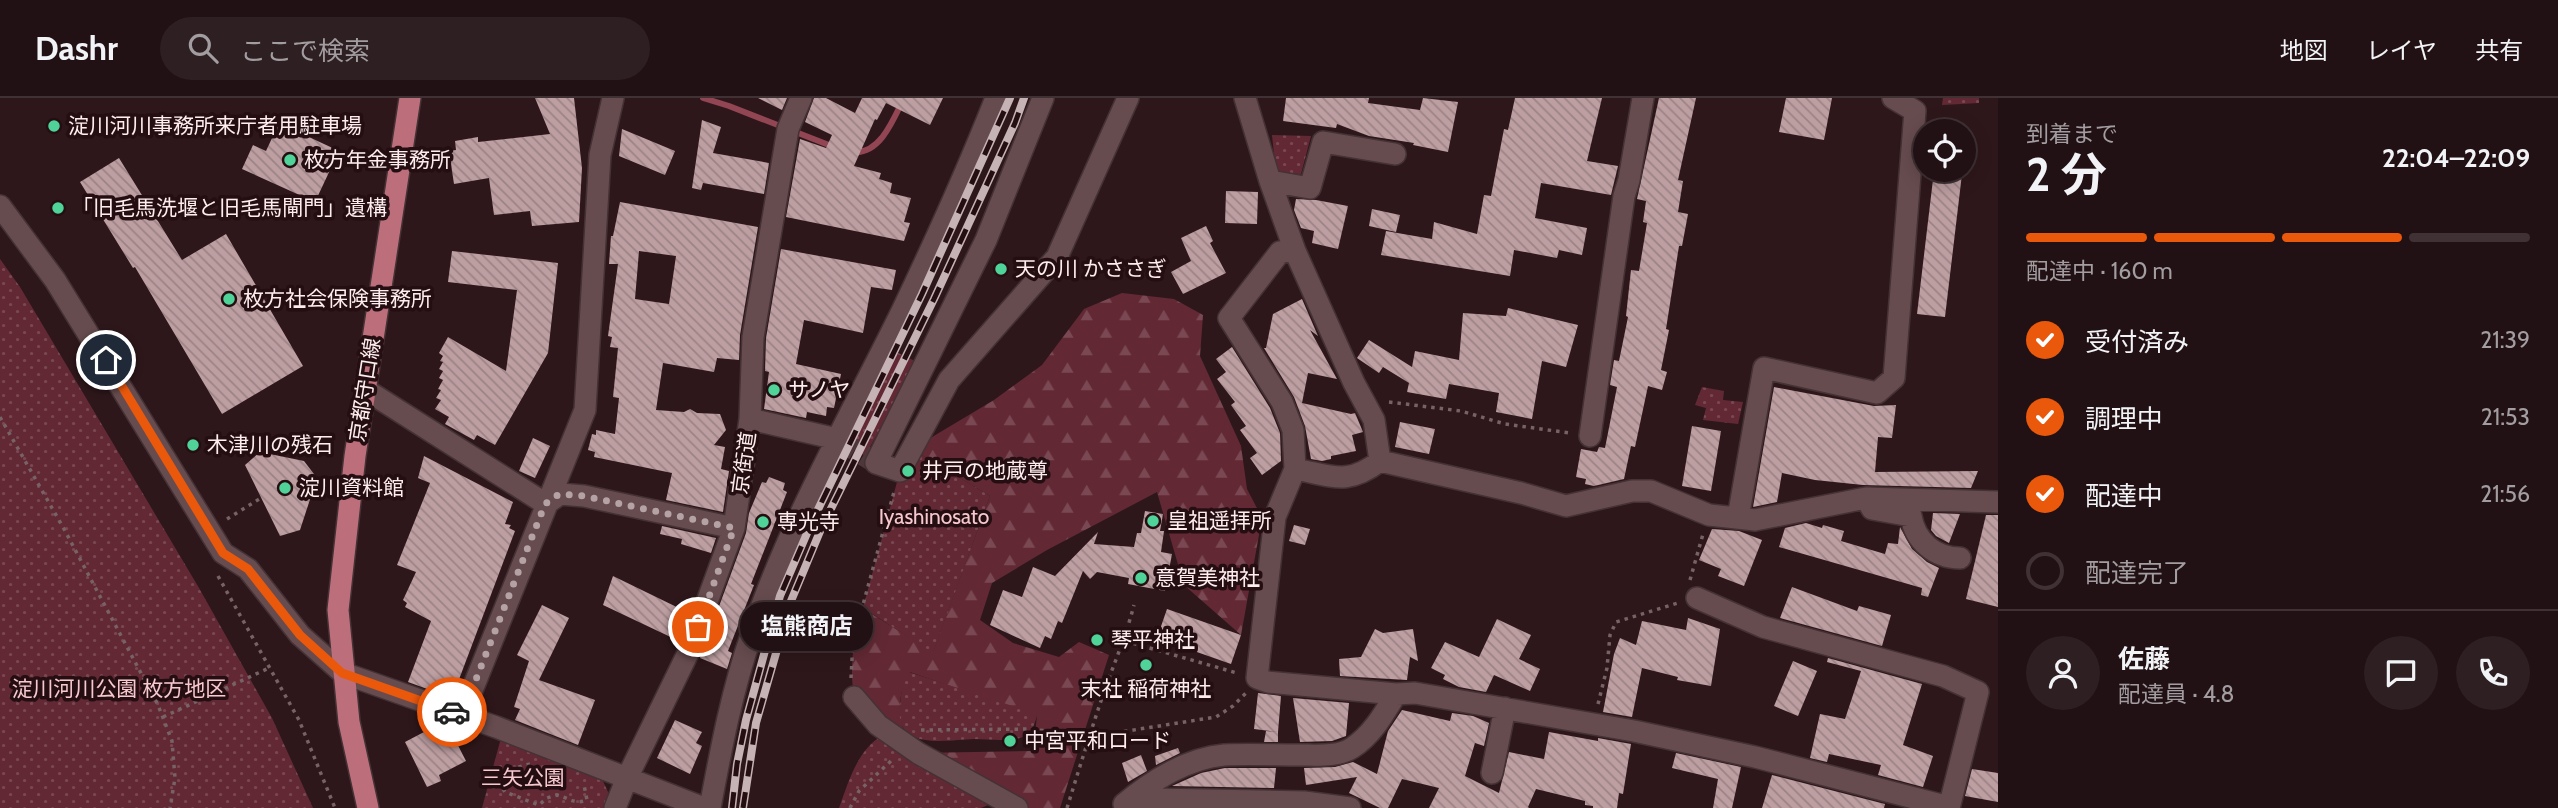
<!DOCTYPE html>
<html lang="ja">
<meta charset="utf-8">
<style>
body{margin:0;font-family:Cabin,"Noto Sans JP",sans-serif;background:#2e1f22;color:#f1f3f6;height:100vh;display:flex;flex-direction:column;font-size:26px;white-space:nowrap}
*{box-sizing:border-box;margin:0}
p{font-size:23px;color:#a29da0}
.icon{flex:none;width:38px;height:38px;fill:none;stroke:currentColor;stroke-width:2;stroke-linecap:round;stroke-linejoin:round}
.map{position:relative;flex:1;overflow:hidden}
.panel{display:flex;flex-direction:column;background:#221114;width:560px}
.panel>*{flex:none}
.controls{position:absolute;left:1913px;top:21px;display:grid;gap:14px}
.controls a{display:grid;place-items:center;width:63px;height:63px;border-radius:50%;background:#221114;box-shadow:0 4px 18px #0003,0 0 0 2px #3f3134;font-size:35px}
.pin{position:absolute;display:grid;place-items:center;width:60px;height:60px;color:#fff;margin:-30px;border:4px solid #fff;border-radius:50%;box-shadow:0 2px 7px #0007}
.courier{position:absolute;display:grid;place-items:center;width:70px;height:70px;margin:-35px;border:5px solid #ea580c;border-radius:50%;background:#fff;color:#222;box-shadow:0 2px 9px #0007}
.bubble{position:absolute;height:49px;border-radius:24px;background:#221114;box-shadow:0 4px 18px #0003,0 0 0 2px #3f3134;font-size:23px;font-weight:700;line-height:49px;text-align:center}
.summary em{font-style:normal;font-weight:700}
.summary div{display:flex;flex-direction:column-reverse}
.summary{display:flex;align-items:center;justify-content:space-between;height:119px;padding:0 28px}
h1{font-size:46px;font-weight:700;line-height:52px}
.bar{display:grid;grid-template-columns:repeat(4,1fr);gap:10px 7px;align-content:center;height:84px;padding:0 28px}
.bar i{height:9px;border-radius:5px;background:#3f3134}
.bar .current{background:#ea580c}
.bar p{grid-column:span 4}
.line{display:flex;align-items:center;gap:18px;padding:0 28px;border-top:2px solid #3f3134}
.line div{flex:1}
.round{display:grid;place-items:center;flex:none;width:74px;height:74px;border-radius:37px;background:#2e1f22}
ol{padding:0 28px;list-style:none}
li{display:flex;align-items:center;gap:21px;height:77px}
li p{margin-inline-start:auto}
li .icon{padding:7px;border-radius:50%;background:#ea580c;color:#fff;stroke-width:4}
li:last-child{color:#a29da0}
li i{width:38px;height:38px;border:4px solid #3f3134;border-radius:50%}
header{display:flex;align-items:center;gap:42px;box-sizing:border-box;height:98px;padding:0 35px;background:#221114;border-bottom:2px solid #3f3134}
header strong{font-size:33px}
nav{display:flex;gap:38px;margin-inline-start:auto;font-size:24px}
.search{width:490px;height:63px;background:#2e1f22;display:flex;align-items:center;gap:18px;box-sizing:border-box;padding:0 24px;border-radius:38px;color:#a29da0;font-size:26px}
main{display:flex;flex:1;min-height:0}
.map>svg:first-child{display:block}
</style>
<header>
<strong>Dashr</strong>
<div class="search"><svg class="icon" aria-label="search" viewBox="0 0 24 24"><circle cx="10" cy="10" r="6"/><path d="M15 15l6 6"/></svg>ここで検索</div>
<nav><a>地図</a><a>レイヤ</a><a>共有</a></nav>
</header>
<main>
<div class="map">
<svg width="1998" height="710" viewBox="0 0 1998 710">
<defs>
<pattern id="forest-firs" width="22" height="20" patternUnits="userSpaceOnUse" patternTransform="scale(1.75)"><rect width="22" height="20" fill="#622934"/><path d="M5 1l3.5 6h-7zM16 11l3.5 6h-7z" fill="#7a4852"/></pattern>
<pattern id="park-dots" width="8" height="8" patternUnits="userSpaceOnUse" patternTransform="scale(1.75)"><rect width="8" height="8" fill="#622934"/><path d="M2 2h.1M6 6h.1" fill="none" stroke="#7a4852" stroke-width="1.8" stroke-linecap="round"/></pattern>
<pattern id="building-back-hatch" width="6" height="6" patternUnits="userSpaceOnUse" patternTransform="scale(1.75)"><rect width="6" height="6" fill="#bd9ea1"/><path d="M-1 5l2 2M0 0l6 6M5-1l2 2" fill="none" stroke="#9b8486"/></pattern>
</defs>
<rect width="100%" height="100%" fill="#2e171b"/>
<path fill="url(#forest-firs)" d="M 1122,195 L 1174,201 L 1203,217 L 1200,258 L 1241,348 L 1247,391 L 1262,420 L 1241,537 L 1184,487 L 1157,394 L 1047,452 L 992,485 L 980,522 L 1013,545 L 1059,559 L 1079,544 L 1109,557 L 1060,710 L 1022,710 L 918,655 L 1033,653 L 1037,618 L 910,574 C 899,593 897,612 904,633 L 854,599 C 849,567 854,541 862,510 L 933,554 L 990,398 L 912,351 L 994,302 L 1042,267 L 1084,211 Z"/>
<path fill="url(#park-dots)" d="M 1943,0 L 1979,0 L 1979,5 L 1942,7 Z
M 1272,37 L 1311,38 L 1301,76 L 1276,75 Z
M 0,161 L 20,189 L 199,490 L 272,620 L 313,710 L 0,710 Z
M 892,252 L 917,264 L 865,358 L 843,344 Z
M 1702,289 L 1724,293 L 1723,302 L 1743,304 L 1738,326 L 1703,322 L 1706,310 L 1695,307 Z
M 912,351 L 990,398 L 933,555 L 863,510 L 900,373 Z
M 909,574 L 1031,614 L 1037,618 C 1035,624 1033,633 1027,637 C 1014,645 989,641 974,641 C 946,642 895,653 900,609 C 901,596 902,585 909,574 Z
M 883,637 L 993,705 L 981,710 L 839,710 C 849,683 857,652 883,637 Z
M 501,640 L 601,679 L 609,696 L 604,710 L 482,710 Z"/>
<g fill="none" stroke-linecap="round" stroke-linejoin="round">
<path stroke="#924553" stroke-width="6" d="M 703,0 L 729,8 L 834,49
M 855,54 C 881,55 894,20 904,0"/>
</g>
<path fill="url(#building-back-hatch)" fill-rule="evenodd" d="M 535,0 L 574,0 L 582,70 L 579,124 L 532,128 L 530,113 L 494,117 L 489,80 L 454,86 L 449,53 L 456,52 L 455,43 L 478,39 L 478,44 L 550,36 Z
M 758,0 L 787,0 L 782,12 Z
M 814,0 L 826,0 L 855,15 L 862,0 L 943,0 L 930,27 L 886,5 L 877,22 L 875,21 L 854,68 L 881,75 L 879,81 L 892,85 L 890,95 L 911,100 L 904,124 L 910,125 L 904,143 L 786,119 L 800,41 L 826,50 L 832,37 L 805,24 Z
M 1286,0 L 1369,0 L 1368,5 L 1420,12 L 1423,0 L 1458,4 L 1448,54 L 1413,47 L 1414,45 L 1369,38 L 1337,26 L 1336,30 L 1283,23 Z
M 1515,0 L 1602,0 L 1587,63 L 1618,68 L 1611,97 L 1541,85 L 1535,120 L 1587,130 L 1582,157 L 1559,152 L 1557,160 L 1514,152 L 1510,178 L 1381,157 L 1386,133 L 1432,141 L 1434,124 L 1477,136 L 1484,97 L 1491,98 L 1504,31 L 1508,32 Z
M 1659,0 L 1696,0 L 1678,82 L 1683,83 L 1678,114 L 1688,116 L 1682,148 L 1679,148 L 1666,231 L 1669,232 L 1661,272 L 1667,274 L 1662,292 L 1648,288 L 1635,349 L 1631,348 L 1624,381 L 1594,388 L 1585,386 L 1586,381 L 1576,379 L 1581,351 L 1597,354 L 1599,349 L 1605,350 L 1617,289 L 1610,287 L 1614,262 L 1619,263 L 1628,219 L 1626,218 L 1631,172 L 1639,173 L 1647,125 L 1643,124 L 1646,103 L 1637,101 Z
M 1786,0 L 1832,0 L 1824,42 L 1779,34 Z
M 702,22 L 721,29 L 713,55 L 769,65 L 764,96 L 703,85 L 701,92 L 692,90 Z
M 279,25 L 339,53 L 315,104 L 242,71 L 253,47 L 266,53 Z
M 622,31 L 675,53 L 665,77 L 619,58 Z
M 119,60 L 182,162 L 226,136 L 303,268 L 222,316 L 135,169 L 133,170 L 80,84 Z
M 1934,73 L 1962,76 L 1945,219 L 1917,216 Z
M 1226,93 L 1258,94 L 1257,126 L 1225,125 Z
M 1296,101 L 1316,102 L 1348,108 L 1338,151 L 1312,145 L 1314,133 L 1301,130 L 1294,112 Z
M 620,104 L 758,129 L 740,237 L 739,262 L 717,260 L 714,274 L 663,265 L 656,312 L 684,314 L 690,311 L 697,315 L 720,316 L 726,332 L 714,347 L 725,349 L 721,371 L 729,373 L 723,414 L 666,402 L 672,375 L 594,359 L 595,354 L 588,352 L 592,336 L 596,337 L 596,332 L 615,336 L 619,300 L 613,299 L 618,250 L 610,249 L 612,239 L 608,238 L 618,166 L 609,166 L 611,138 L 613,138 ZM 639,153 L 676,158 L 669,206 L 635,201 Z
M 1372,111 L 1400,117 L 1396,134 L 1369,128 Z
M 1206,128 L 1213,143 L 1210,145 L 1226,175 L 1183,196 L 1171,174 L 1191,163 L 1181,140 Z
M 781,151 L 896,172 L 892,192 L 871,189 L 863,235 L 804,222 L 796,266 L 841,276 L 834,310 L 827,309 L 826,318 L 807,314 L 806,320 L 764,311 L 769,274 L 765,273 L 766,240 Z
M 452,153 L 558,165 L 548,255 L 495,347 L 477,337 L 474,342 L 445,326 L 449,319 L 435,311 L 441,302 L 436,300 L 441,292 L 438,291 L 443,282 L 439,280 L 443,273 L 439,271 L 443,264 L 440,263 L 443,258 L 439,255 L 448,239 L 506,273 L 517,192 L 448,184 Z
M 1302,201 L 1318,238 L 1310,232 L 1337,281 L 1308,275 L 1302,305 L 1351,316 L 1355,315 L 1363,334 L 1352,337 L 1356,353 L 1331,358 L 1331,361 L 1322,363 L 1311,361 L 1305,328 L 1294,299 L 1264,250 L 1266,250 L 1273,216 Z
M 1508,210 L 1578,227 L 1566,269 L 1542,263 L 1532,321 L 1496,314 L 1499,295 L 1449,286 L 1446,301 L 1407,294 L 1409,285 L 1383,269 L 1379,275 L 1357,260 L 1369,242 L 1412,269 L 1415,253 L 1459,262 L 1463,215 L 1506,218 Z
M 1232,249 L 1270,310 L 1280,335 L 1281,363 L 1262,377 L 1250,360 L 1257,355 L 1240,332 L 1246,328 L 1231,307 L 1235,304 L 1217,281 L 1226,274 L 1216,261 Z
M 1774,289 L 1874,308 L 1896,307 L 1892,340 L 1878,339 L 1875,374 L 1978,373 L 1971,390 L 1863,387 L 1815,382 L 1782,375 L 1777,404 L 1753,409 Z
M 1400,324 L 1435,331 L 1429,356 L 1395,349 Z
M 1692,328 L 1721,333 L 1711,393 L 1682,388 Z
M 533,340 L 550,348 L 535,380 L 519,373 Z
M 260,354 L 304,363 L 317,380 L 300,432 L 280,438 L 245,367 Z
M 424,358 L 513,404 L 505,426 L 511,427 L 509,430 L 515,433 L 452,600 L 408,584 L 431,523 L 405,509 L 407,505 L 403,502 L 416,474 L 397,467 L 430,385 L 418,380 Z
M 769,379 L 785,385 L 783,392 L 787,394 L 751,486 L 754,487 L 728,553 L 732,555 L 727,571 L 700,560 L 746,435 L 749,415 L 762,384 L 766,385 Z
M 1145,413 L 1163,416 L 1160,433 L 1164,433 L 1161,454 L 1172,456 L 1165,493 L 1128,486 L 1129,480 L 1097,474 L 1090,481 L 1083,473 L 1062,525 L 1058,523 L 1051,541 L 1045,538 L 1040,550 L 990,527 L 1003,492 L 1022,499 L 1033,469 L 1055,478 L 1098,434 L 1094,446 L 1134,449 L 1137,435 L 1141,435 Z
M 1933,415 L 1960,416 L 1949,445 L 1936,438 L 1931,432 Z
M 1986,417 L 1998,417 L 1998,509 L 1966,501 Z
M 1806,425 L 1822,430 L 1823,427 L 1844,433 L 1841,443 L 1885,456 L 1888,445 L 1898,446 L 1900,429 L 1912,451 L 1927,464 L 1939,470 L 1928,499 L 1921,497 L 1922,490 L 1779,449 L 1785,430 Z
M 1294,427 L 1310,431 L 1305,447 L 1289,443 Z
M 662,428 L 716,440 L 711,455 L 681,446 L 682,441 L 660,436 Z
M 1712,431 L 1739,433 L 1762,442 L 1744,488 L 1718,478 L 1721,471 L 1699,462 Z
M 613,478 L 689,515 L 679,543 L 603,507 Z
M 1792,489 L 1857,513 L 1859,508 L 1891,517 L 1882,548 L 1780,520 Z
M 542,507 L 569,520 L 539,582 L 595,602 L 578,647 L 515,622 L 520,611 L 514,609 L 529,563 L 517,557 Z
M 1167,511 L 1241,537 L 1231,566 L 1157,540 Z
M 1688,520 L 1720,531 L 1711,588 L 1677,582 L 1678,579 L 1642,570 L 1632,619 L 1603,614 L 1614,556 L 1620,540 L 1636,547 L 1642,523 L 1686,532 Z
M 1497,521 L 1531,537 L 1519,561 L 1540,571 L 1530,593 L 1494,577 L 1486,594 L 1459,589 L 1443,581 L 1445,577 L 1431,570 L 1445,544 L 1479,559 Z
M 1375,531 L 1383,535 L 1413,531 L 1418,563 L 1410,559 L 1407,582 L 1340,578 L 1339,561 L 1361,559 Z
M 1828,560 L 1922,586 L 1903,647 L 1933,658 L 1923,689 L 1878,677 L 1881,667 L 1829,656 L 1827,664 L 1810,660 L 1820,616 L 1845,621 L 1861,573 L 1827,564 Z
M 1793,563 L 1817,573 L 1798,618 L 1774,608 Z
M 1258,595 L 1281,598 L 1278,634 L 1254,631 Z
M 1293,600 L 1349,605 L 1346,638 L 1332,643 L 1300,644 Z
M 1402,612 L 1450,623 L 1452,615 L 1473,618 L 1489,625 L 1484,648 L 1475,645 L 1465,678 L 1499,695 L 1509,654 L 1544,661 L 1549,634 L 1598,643 L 1598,640 L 1631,646 L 1623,696 L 1619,695 L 1617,710 L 1593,710 L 1593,708 L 1585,707 L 1585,703 L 1536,691 L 1528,709 L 1529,710 L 1429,710 L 1439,690 L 1402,681 L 1388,710 L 1380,710 L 1349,695 L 1357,679 L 1306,687 L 1304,670 L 1335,669 L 1353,664 L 1377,676 L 1388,633 Z
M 675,622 L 702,634 L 696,645 L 702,648 L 690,676 L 657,660 Z
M 443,624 L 447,626 L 466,663 L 439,677 L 441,683 L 427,689 L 405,644 Z
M 1266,633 L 1278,634 L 1278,644 L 1264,644 Z
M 1178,650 L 1180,655 L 1156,667 L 1155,658 Z
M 1676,655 L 1741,669 L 1732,710 L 1713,710 L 1718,681 L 1672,670 Z
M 1141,657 L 1147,673 L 1128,684 L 1122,665 Z
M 1225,670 L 1276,670 L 1274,690 L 1172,688 L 1201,675 Z
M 1972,671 L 1998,675 L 1998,704 L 1965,698 Z
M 1772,677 L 1881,705 L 1885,706 L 1884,710 L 1762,710 Z"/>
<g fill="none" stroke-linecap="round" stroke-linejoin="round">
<path stroke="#4d373b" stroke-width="21" stroke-dasharray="21 10" stroke-linecap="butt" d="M 837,341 L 876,365"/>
<defs>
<path id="minor" d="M 1043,0 L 986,142 L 876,365 L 900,373 L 949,282 L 1057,159 L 1128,0
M 1245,0 L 1270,83 L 1295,153 L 1354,285 L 1374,322 L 1380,363
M 1270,83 L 1310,90 L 1323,44 L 1395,56
M 0,108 L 55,182 L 223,455 L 248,471 L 300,537 L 343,575 L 496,629 L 704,710
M 1295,153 L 1280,154 L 1229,220 L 1282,304 L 1293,332 L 1295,371 L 1275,419 L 1257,580 L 1268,584 L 1396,596 L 1415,595 L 1634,633 L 1755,659 L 1949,709
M 366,292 L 546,406 L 560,396 L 584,398 L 734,430
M 750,321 L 837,341
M 1590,338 L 1624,98 L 1629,82 L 1643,0
M 1380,363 L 1521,395 L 1566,408 L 1632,393 L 1651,393 L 1709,417 L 1755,422 L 1866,400 L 1998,404
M 1295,371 C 1333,378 1347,388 1380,363
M 1867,402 L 1872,411 L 1911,418 C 1915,443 1935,460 1960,460
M 1738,420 L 1764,270 L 1877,295 L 1894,280 L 1915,13 L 1893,0
M 1697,500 L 1763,529 L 1943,578 L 1978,594 L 1949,710
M 854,599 L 878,627 L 918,655 L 1017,710
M 462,617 L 585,312 L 600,57 L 613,0
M 1492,675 L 1505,610
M 1129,705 L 1153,701 L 1304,704 L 1350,710
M 1124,706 C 1151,683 1188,660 1224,657 C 1249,656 1275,657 1300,657 C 1316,657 1338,659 1352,650 C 1372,637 1384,616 1396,596
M 615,710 L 627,680 L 689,553 L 734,430 L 750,321 L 753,239 L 788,31 L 801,0
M 710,710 C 721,651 732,592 752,535 C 790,423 850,319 902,213 C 935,144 968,71 996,0"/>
<path id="major" d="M 368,710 L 349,624 L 338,512 L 355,358 L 410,0"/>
</defs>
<use href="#minor" stroke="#443235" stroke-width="24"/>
<use href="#major" stroke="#443235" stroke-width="24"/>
<path stroke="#776265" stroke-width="3.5" stroke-dasharray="3.5 5" stroke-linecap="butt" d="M 1389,304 L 1461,313 L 1505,326 L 1570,335
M 0,319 L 64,431 L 158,607 L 172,643 L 175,680 L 170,710
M 227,421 L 261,400
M 218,478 L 299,622 L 335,710
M 1690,482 L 1703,436
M 1125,543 L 1237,575
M 851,580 L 853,543 L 894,394
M 1598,606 L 1607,570 L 1610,537 L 1616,524 L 1678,505
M 163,619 L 269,570
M 921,632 L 1032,631 L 1089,639 L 1216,619 L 1233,608 L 1246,595
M 530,666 C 517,669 503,673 501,688 L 505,694 L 539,707 L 547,700 L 557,697 C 569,700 575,707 587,702 L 584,687
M 850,710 L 859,693 L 893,661
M 1067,710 C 1080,668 1093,626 1107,585 C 1117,559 1127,534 1134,507"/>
<use href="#minor" stroke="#674c4f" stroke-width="21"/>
<use href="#major" stroke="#bd6e7b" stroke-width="21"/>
<defs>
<path id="rail" d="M 732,710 L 737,666 L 746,622 L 780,498 L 811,426 L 922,196 L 1010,0
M 743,710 L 756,625 L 791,503 L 821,431 L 934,201 L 1015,25 L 1024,0"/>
</defs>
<use href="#rail" stroke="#c6b3b6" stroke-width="8"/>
<use href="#rail" stroke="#240e12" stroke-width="5" stroke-dasharray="16" stroke-linecap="butt"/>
</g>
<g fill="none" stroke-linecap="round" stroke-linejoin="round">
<path stroke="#b5a2a5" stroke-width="7" stroke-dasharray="0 12.6" d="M 452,614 L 462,617 L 545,406 L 559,396 L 584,398 L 734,430 L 698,529"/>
<path stroke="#ea580c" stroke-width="9" d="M 106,262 L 223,455 L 248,471 L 300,537 L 342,575 L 452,614"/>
</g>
<g fill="#50d398" stroke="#240e12" stroke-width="2.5">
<circle cx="54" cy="28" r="7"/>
<circle cx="290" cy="62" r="7"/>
<circle cx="58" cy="110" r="7"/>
<circle cx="1001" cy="171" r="7"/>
<circle cx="229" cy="201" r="7"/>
<circle cx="774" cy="292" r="7"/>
<circle cx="193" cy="347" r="7"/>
<circle cx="908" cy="373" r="7"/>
<circle cx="285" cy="390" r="7"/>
<circle cx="1153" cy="423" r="7"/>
<circle cx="763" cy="424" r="7"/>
<circle cx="1141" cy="480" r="7"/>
<circle cx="1097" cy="542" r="7"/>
<circle cx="1146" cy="567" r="7"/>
<circle cx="1010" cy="643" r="7"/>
</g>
<g text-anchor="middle" stroke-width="7" stroke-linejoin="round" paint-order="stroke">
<g font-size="21" fill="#feedef" stroke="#240e12" text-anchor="start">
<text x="68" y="35">淀川河川事務所来庁者用駐車場</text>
<text x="304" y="69">枚方年金事務所</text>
<text x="72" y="117">「旧毛馬洗堰と旧毛馬閘門」遺構</text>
<text x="1015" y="178">天の川 かささぎ</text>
<text x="243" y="208">枚方社会保険事務所</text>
<text x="788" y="299">サノヤ</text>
<text x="207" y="354">木津川の残石</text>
<text x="922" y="380">井戸の地蔵尊</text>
<text x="299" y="397">淀川資料館</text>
<text x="1167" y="430">皇祖遥拝所</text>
<text x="777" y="431">専光寺</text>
<text x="1155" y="487">意賀美神社</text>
<text x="1111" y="549">琴平神社</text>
<text x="1146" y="598" text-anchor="middle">末社 稲荷神社</text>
<text x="1024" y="650">中宮平和ロード</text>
</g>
<g font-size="21" fill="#feedef" stroke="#240e12">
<text transform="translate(365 292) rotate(-81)" y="7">京都守口線</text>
<text transform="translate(744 365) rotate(-82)" y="7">京街道</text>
</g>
<g font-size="21" fill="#f7c8ce" stroke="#240e12">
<text x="934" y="426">Iyashinosato</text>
<text x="119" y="598">淀川河川公園 枚方地区</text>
<text x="523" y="687">三矢公園</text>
</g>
</g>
</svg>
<div class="controls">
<a><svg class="icon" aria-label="locate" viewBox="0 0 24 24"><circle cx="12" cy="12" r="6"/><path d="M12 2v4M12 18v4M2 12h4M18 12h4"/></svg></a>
</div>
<div class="pin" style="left:698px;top:529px;background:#ea580c"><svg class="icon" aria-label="bag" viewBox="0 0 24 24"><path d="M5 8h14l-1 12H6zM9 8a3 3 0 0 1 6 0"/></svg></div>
<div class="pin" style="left:106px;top:262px;background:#1f2937"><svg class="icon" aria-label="home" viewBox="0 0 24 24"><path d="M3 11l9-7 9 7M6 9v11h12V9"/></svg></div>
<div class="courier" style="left:452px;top:614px"><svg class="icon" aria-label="car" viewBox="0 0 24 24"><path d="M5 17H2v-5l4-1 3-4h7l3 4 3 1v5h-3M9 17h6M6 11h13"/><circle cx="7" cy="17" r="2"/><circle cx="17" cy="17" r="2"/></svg></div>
<div class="bubble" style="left:740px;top:504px;width:133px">塩熊商店</div>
</div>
<section class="panel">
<div class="summary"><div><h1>2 分</h1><p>到着まで</p></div><em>22:04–22:09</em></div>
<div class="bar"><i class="current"></i><i class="current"></i><i class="current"></i><i></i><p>配達中 · 160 m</p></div>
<ol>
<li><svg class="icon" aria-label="check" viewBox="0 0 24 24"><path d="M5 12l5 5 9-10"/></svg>受付済み<p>21:39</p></li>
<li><svg class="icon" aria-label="check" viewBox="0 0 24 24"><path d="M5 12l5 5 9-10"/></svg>調理中<p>21:53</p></li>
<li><svg class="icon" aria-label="check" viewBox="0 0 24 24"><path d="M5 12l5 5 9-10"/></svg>配達中<p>21:56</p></li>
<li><i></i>配達完了</li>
</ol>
<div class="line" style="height:126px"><a class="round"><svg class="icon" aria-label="person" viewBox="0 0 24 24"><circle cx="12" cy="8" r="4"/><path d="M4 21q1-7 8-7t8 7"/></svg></a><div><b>佐藤</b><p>配達員 · 4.8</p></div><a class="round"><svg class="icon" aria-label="chat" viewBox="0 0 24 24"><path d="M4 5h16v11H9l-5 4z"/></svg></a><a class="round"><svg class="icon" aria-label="phone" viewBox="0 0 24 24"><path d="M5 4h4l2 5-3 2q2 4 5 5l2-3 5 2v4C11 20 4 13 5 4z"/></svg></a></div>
</section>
</main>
